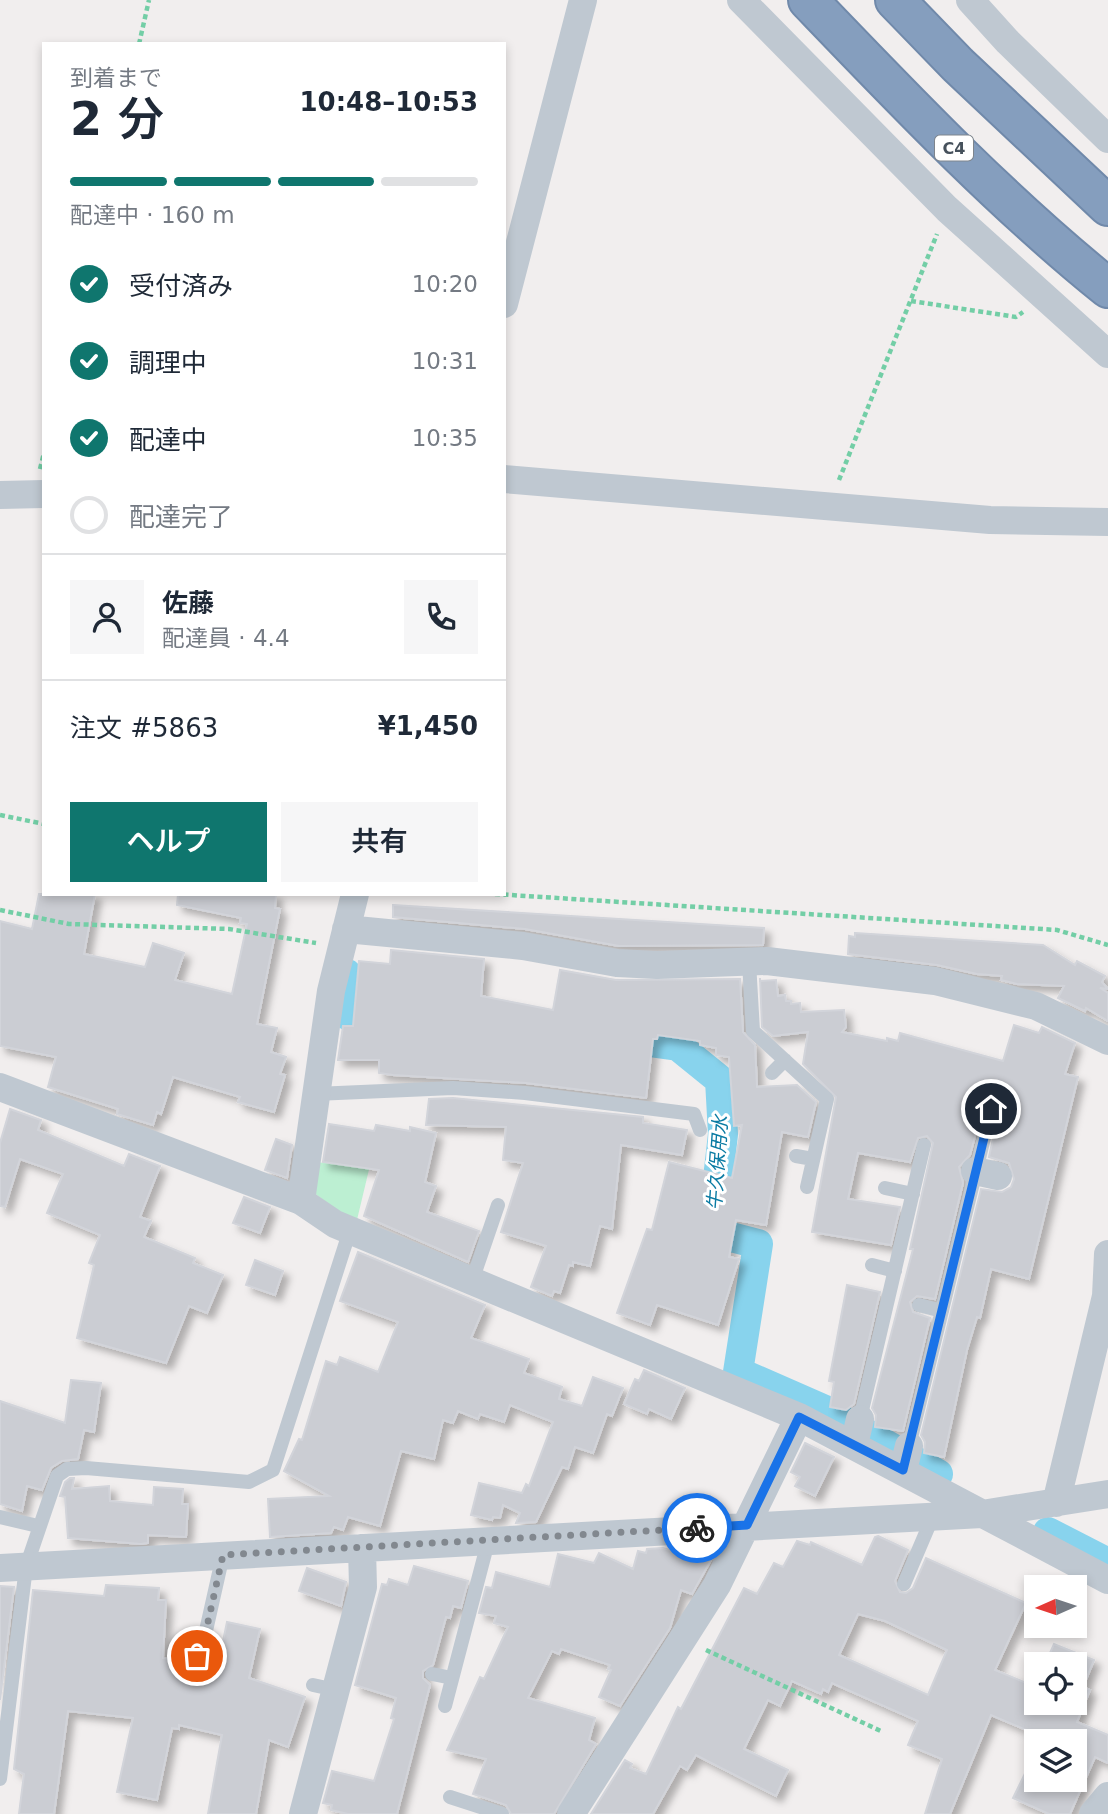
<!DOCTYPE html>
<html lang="ja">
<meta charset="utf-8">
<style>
body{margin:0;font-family:"DejaVu Sans","Noto Sans JP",sans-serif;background:#f6f6f7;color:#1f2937;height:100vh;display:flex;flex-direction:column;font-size:26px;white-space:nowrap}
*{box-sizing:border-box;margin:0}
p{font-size:23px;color:#747a83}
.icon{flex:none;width:38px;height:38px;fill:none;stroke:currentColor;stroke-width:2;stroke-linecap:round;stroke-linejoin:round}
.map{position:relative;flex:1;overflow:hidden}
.panel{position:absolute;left:42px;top:42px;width:464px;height:854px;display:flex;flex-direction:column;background:#fff;border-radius:0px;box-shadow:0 4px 10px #0003}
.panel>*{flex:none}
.needle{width:46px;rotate:267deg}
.controls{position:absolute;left:1024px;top:1575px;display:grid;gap:14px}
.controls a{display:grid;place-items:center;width:63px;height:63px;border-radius:0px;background:#fff;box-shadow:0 4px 10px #0003;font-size:35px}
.pin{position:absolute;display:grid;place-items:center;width:60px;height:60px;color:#fff;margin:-30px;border:4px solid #fff;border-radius:50%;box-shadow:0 2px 7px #0007}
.courier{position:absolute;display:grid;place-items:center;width:70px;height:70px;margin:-35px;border:5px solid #1a73e8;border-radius:50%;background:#fff;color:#222;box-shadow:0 2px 9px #0007}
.head em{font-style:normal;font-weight:600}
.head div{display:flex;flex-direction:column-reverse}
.head{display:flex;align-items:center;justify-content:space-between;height:119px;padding:0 28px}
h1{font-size:46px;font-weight:600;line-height:52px}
.bar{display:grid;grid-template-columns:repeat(4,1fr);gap:10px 7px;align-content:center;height:84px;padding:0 28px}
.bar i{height:9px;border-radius:5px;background:#e0e1e3}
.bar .active{background:#0f766e}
.bar p{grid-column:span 4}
.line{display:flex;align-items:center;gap:18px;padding:0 28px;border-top:2px solid #e0e1e3}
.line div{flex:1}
.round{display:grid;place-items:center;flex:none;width:74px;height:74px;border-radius:0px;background:#f6f6f7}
ol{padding:0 28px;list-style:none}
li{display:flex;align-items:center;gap:21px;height:77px}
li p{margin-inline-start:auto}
li .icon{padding:7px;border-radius:50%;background:#0f766e;color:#fff;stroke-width:4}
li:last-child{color:#747a83}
li i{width:38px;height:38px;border:4px solid #e0e1e3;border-radius:50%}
.action{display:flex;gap:14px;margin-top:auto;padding:14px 28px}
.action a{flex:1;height:80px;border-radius:0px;background:#0f766e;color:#fff;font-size:28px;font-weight:600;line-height:80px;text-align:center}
.action a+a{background:#f6f6f7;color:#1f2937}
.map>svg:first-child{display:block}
</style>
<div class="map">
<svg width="1108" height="1814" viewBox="0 0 1108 1814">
<defs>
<filter id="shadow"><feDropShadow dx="6" dy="6" stdDeviation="3.5" flood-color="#0004"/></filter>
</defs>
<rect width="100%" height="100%" fill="#f1eeee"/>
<path fill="#bcefd2" d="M 372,1157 L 356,1224 L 310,1190 L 315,1162 L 347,1165 Z"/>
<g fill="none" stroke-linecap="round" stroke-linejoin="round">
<path stroke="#88d3ed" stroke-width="30" d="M 347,974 L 341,1007 L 349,1016 L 393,1017
M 613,1037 L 678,1046 L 720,1080 L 723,1134 L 712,1232 L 758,1244 L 738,1372 L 825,1410 L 938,1474
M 1048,1532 L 1108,1563"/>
</g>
<path fill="#cbcdd3" stroke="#d2d4da" stroke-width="2" fill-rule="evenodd" filter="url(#shadow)" d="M 39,894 L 95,894 L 84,954 L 145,967 L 153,943 L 184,953 L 175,980 L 232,994 L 247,924 L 240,923 L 241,918 L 177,905 L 178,894 L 276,894 L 275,908 L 280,909 L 257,1024 L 277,1028 L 271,1052 L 286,1057 L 280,1074 L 285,1075 L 274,1112 L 238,1102 L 240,1097 L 173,1077 L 161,1114 L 157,1112 L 153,1125 L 117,1114 L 118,1109 L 48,1087 L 56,1057 L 0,1046 L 0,921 L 32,929 Z
M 393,905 L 764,928 L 763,945 L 619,946 L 525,929 L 393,917 Z
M 855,933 L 1043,945 L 1075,965 L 1077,961 L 1105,976 L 1102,982 L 1108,989 L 1100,988 L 1108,993 L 1108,1021 L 1086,1008 L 1085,1011 L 1058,998 L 1064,986 L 1017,984 L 1001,980 L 1002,976 L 977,974 L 937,965 L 848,954 L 849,936 L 855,937 Z
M 391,950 L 484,959 L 481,996 L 553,1010 L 560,970 L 616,980 L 740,979 L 743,1032 L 755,1045 L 757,1087 L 797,1085 L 816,1102 L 808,1137 L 782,1132 L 766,1225 L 736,1220 L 729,1257 L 739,1259 L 718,1325 L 657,1305 L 650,1325 L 617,1313 L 647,1229 L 652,1230 L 669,1162 L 732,1178 L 742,1125 L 734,1126 L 729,1057 L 716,1055 L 716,1048 L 700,1045 L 700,1041 L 658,1035 L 657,1039 L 653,1039 L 646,1098 L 526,1083 L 393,1075 L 379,1073 L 379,1060 L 338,1060 L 343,1026 L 353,1026 L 359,961 L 390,964 Z
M 760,978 L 760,981 L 776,980 L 778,996 L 785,995 L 786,1001 L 791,1001 L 791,1004 L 800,1003 L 801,1012 L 844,1010 L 846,1027 L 842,1032 L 887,1041 L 887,1038 L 898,1041 L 900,1033 L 1003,1061 L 1014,1025 L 1039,1033 L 1042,1027 L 1075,1043 L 1065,1074 L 1078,1077 L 1029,1279 L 991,1269 L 980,1318 L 977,1317 L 967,1350 L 944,1457 L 924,1453 L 925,1442 L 921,1435 L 981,1189 L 1002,1192 L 1011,1187 L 1014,1179 L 1009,1163 L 989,1157 L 1000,1106 L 993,1100 L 984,1103 L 970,1155 L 959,1167 L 963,1183 L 935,1299 L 917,1296 L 910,1302 L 913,1312 L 930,1318 L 903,1431 L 875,1427 L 876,1415 L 872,1408 L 913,1249 L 910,1249 L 933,1143 L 927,1136 L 918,1138 L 910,1162 L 858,1153 L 848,1199 L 900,1207 L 891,1245 L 812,1232 L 836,1097 L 803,1064 L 808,1032 L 773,1036 L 762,1027 Z
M 453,1098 L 643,1117 L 643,1123 L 687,1130 L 682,1155 L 621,1145 L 612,1229 L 600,1226 L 590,1266 L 573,1262 L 573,1266 L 569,1265 L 560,1293 L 554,1291 L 552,1296 L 531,1287 L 546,1246 L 501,1232 L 523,1163 L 503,1160 L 506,1127 L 426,1125 L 429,1099 Z
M 10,1109 L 41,1120 L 38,1130 L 124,1166 L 129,1154 L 160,1166 L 140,1217 L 151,1221 L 144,1237 L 195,1258 L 193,1263 L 223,1275 L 207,1313 L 189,1306 L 166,1363 L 77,1338 L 94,1265 L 89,1263 L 100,1235 L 47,1213 L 63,1174 L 20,1159 L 5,1207 L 0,1206 L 0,1143 Z
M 329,1124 L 374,1131 L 376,1125 L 410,1131 L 410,1127 L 436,1133 L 425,1182 L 436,1186 L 427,1212 L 479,1231 L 468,1262 L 364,1216 L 379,1170 L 323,1162 Z
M 276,1139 L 292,1145 L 287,1178 L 265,1170 Z
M 244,1197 L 270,1207 L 260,1233 L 233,1223 Z
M 358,1252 L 485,1305 L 471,1338 L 529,1359 L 524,1373 L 562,1387 L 559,1399 L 582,1406 L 593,1377 L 623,1388 L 612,1416 L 607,1414 L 593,1453 L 575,1447 L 568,1469 L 562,1467 L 536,1522 L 516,1523 L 520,1513 L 503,1505 L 500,1518 L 493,1517 L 492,1520 L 471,1515 L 479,1483 L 522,1493 L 526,1484 L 529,1486 L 553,1422 L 510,1405 L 504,1422 L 480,1414 L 478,1419 L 458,1411 L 453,1423 L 443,1420 L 434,1459 L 401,1451 L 380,1526 L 348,1517 L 343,1530 L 334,1527 L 331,1533 L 270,1537 L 268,1499 L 329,1496 L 284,1471 L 299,1439 L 302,1440 L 326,1361 L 337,1365 L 340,1357 L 378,1372 L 398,1322 L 340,1301 Z
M 255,1260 L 283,1271 L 275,1295 L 246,1285 Z
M 847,1285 L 880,1292 L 854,1404 L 846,1410 L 830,1407 L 834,1382 L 829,1381 Z
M 644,1370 L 685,1388 L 671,1419 L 649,1409 L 647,1414 L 624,1404 L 635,1379 L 639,1381 Z
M 71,1380 L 101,1383 L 94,1432 L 84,1430 L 78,1459 L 62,1461 L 51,1468 L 42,1490 L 27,1486 L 22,1511 L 0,1504 L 0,1401 L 65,1423 Z
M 805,1443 L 834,1457 L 815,1496 L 795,1486 L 800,1477 L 791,1472 Z
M 70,1478 L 74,1478 L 72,1489 L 109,1486 L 110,1501 L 153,1505 L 154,1487 L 183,1489 L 182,1504 L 188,1504 L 186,1537 L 148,1535 L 148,1543 L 141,1544 L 68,1538 L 65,1497 L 60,1496 L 65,1482 Z
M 878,1536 L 908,1550 L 895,1581 L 900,1592 L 906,1593 L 913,1588 L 926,1558 L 1026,1603 L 995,1670 L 1036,1687 L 1036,1703 L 1074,1703 L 1074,1664 L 1045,1664 L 1054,1644 L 1094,1660 L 1083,1687 L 1090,1690 L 1077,1722 L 1108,1735 L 1108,1763 L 1095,1757 L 1070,1814 L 1049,1814 L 1013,1798 L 1036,1751 L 1036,1780 L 1074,1780 L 1074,1741 L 1041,1741 L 1043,1737 L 991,1715 L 950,1814 L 925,1814 L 942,1759 L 908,1745 L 918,1721 L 832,1683 L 828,1692 L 823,1689 L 821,1694 L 792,1681 L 780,1706 L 768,1700 L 744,1749 L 788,1770 L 776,1796 L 696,1755 L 687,1770 L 680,1766 L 653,1814 L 591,1814 L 625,1760 L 632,1764 L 630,1768 L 646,1774 L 678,1707 L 681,1709 L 744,1588 L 757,1594 L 774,1563 L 783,1567 L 797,1541 L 810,1545 L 811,1542 L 862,1565 L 875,1537 ZM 858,1614 L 885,1621 L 947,1650 L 928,1695 L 839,1655 Z
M 688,1547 L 712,1555 L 711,1560 L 692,1594 L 681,1590 L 670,1628 L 620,1706 L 599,1697 L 611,1670 L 608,1669 L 610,1665 L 561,1649 L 559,1654 L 552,1651 L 528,1698 L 595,1718 L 589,1740 L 596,1744 L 554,1814 L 511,1814 L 506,1805 L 473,1794 L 486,1759 L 447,1750 L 480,1677 L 484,1679 L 508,1627 L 494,1623 L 496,1616 L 479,1613 L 486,1587 L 492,1588 L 496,1572 L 550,1587 L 558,1554 L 594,1563 L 599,1553 L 633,1569 L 638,1551 L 646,1553 L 647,1549 L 663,1548 L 686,1555 Z
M 414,1566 L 468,1581 L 461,1608 L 453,1606 L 450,1618 L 446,1617 L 433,1665 L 423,1671 L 423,1678 L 430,1685 L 397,1814 L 348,1814 L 331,1810 L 332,1805 L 323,1803 L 332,1771 L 374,1781 L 394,1719 L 391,1718 L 396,1698 L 355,1685 L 382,1584 L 387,1585 L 389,1579 L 408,1585 Z
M 307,1568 L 346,1582 L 341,1606 L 299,1591 Z
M 106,1585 L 159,1588 L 158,1600 L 166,1600 L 163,1658 L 217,1670 L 227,1622 L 260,1629 L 249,1678 L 305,1697 L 288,1747 L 269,1740 L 256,1814 L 208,1814 L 222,1735 L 179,1725 L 179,1729 L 172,1728 L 157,1800 L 117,1792 L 133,1718 L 68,1711 L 54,1814 L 19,1814 L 24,1774 L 14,1769 L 33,1590 L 104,1596 Z
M 0,1586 L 14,1587 L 0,1700 Z"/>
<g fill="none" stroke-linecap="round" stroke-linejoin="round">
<defs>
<path id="motorway" d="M 808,0 C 904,100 1000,201 1108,288
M 895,0 L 958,65 L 1108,206"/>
</defs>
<use href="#motorway" stroke="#7089aa" stroke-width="42"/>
<path stroke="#73cea6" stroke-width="4.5" stroke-dasharray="5 3.5" stroke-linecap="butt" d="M 139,44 L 149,0
M 911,301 L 1016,317 L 1023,312
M 40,469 L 44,453
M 839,480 L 937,234
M 0,815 L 44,824
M 495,894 L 1057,930 L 1108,945
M 0,910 L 69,924 L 229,929 L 316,943
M 706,1650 L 883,1732"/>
<path stroke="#bfc8d1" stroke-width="14" d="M 749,962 L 753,1031 L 827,1099 L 807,1187
M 772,1073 L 785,1060
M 315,1094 L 453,1088 L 525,1093 L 694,1114 L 700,1130
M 796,1156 L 813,1159
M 885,1188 L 913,1194
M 872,1265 L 895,1271
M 472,1281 L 498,1205
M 919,1305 L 942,1311
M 860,1419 L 924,1145
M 909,1446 L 991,1109
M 0,1517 L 38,1526
M 904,1584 L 933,1516
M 197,1656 L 201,1653 L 223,1555
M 432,1674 L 452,1678
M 313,1685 L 336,1690
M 445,1706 L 488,1542
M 0,1779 L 26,1567 L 57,1476 L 67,1469 L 86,1468 L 249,1482 L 273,1470 L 350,1230
M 450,1797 L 502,1814"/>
<path stroke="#bfc8d1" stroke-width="28" d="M 741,0 L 947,209 L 1108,354
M 970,0 L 1008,42 L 1108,139
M 504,304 L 583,0
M 504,479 L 990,520 L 1108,522
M 0,495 L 44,494
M 346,929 L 523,946 L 617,963 L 657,965 L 767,961 L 935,981 L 1036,1006 L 1108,1041
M 0,1087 L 301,1201 L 335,1224 L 799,1417 L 1108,1580
M 975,1171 L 998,1176
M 301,1201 L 331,991 L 355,894
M 854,1445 L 860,1419
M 903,1470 L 909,1446
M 1056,1503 L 1106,1296 L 1108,1254
M 0,1568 L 982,1514 L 1108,1494
M 303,1814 L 363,1587 L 362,1548
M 571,1814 L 717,1585 L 799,1417
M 1093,1814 L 1108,1796"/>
<use href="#motorway" stroke="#859ebe" stroke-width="38"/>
</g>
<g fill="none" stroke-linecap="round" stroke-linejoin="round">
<path stroke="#82888f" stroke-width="7" stroke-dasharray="0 12.6" d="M 197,1656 L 201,1653 L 223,1555 L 697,1528"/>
<path stroke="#1a73e8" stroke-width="9" d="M 697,1528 L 747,1525 L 799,1417 L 903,1470 L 991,1109"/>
</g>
<g text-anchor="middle" stroke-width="6" stroke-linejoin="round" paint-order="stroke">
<rect fill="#fff" stroke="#7e858d" stroke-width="2" x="935" y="135.5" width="38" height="25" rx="5"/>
<g font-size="16" font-weight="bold" fill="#46515c">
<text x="954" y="154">C4</text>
</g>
<g font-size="19" font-style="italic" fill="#0a7ba3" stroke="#fff">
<text transform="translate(717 1163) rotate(-86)" y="7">牛久保用水</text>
</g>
</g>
</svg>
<div class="controls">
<a><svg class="needle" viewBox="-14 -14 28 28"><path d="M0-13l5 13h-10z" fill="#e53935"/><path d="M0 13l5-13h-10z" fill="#747a83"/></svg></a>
<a><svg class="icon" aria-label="locate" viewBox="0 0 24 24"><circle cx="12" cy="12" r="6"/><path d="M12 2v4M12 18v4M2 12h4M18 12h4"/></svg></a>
<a><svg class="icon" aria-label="layers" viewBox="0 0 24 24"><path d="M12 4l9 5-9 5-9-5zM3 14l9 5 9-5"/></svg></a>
</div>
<div class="pin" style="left:197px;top:1656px;background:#ea580c"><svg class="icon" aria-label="bag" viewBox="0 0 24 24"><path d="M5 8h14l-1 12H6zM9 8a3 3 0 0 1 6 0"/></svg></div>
<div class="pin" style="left:991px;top:1109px;background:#1f2937"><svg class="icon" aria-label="home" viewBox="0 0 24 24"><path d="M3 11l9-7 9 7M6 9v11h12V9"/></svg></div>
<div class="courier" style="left:697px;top:1528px"><svg class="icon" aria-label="bike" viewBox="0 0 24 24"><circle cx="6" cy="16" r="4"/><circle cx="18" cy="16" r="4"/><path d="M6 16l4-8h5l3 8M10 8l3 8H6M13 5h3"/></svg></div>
<section class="panel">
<div class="head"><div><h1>2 分</h1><p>到着まで</p></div><em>10:48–10:53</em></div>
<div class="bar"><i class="active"></i><i class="active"></i><i class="active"></i><i></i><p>配達中 · 160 m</p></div>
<ol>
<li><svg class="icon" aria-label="check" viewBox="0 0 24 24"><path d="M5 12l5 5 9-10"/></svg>受付済み<p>10:20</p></li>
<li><svg class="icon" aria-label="check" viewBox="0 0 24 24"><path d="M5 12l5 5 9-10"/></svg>調理中<p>10:31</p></li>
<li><svg class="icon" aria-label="check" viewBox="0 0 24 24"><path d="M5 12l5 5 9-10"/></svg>配達中<p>10:35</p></li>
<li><i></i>配達完了</li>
</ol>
<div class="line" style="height:126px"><a class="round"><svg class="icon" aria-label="person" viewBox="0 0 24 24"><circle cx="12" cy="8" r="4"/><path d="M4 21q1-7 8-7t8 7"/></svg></a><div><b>佐藤</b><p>配達員 · 4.4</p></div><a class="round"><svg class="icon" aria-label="phone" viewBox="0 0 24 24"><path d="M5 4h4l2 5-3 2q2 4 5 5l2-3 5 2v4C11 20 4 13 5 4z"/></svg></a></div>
<div class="line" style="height:91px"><div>注文 #5863</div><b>¥1,450</b></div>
<div class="action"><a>ヘルプ</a><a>共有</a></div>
</section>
</div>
